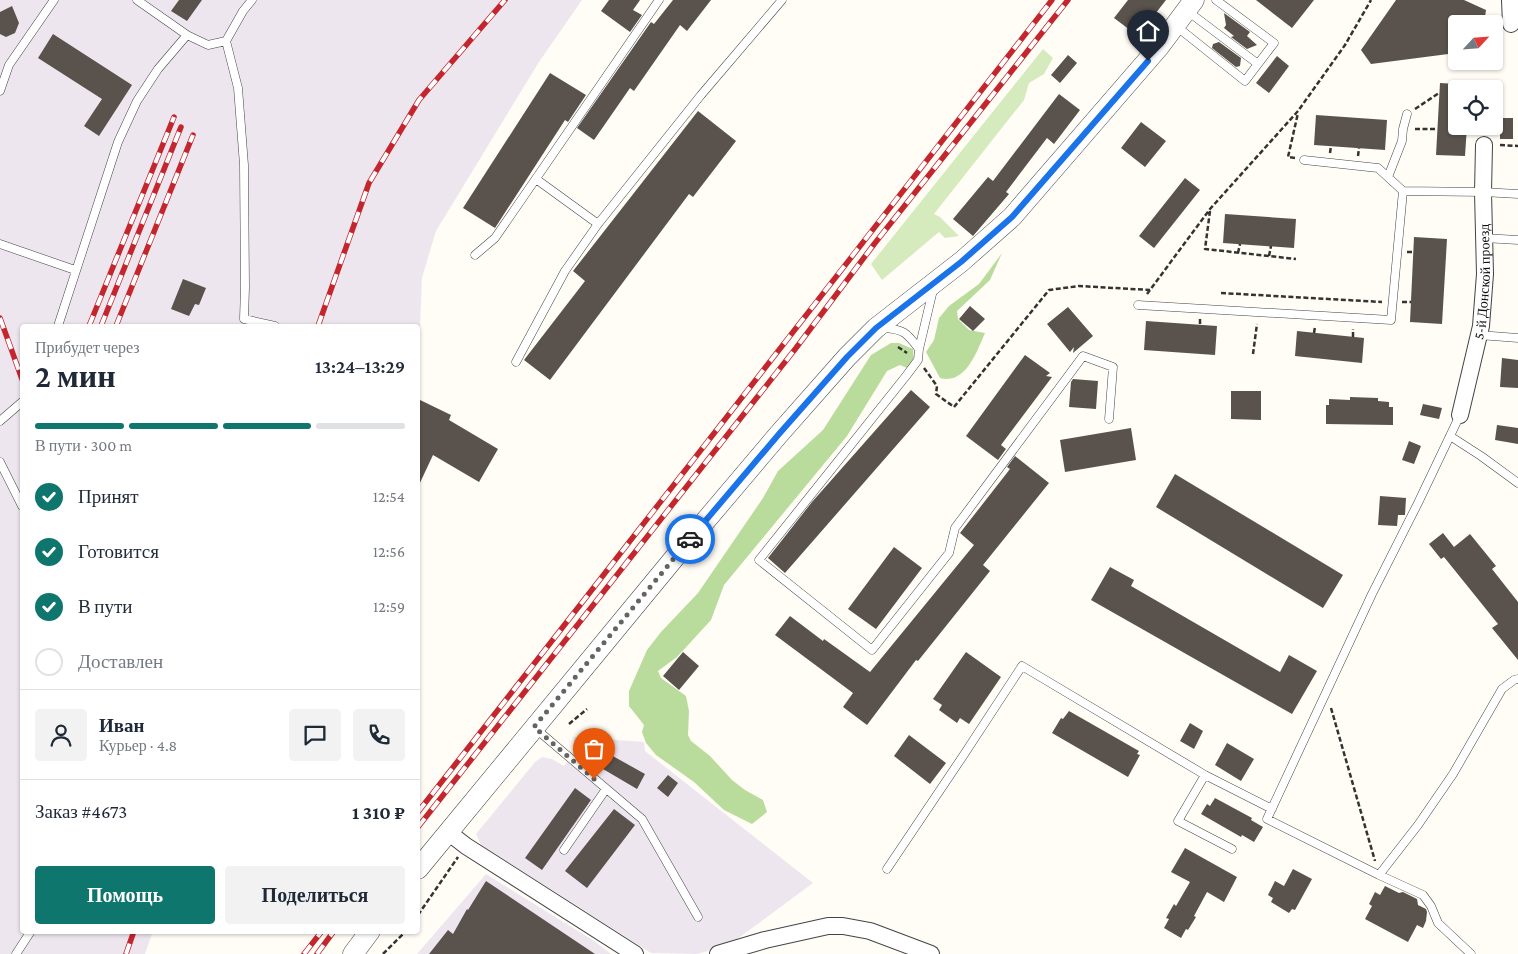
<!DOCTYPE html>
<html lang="ru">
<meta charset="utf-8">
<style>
body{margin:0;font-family:"Crimson Pro",serif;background:#f2f2f3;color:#1f2937;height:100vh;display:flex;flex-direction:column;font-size:19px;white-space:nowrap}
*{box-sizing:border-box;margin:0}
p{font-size:16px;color:#747a83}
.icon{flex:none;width:28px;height:28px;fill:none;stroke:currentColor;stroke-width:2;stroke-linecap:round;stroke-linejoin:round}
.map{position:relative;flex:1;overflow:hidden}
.sheet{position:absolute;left:20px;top:324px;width:400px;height:610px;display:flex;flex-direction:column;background:#fff;border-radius:5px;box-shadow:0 1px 4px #0004}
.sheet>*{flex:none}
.needle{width:32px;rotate:64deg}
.tools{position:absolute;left:1448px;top:15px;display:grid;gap:10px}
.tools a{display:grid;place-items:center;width:55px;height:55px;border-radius:5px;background:#fff;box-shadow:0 1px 4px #0004;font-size:25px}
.pin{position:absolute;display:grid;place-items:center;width:42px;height:42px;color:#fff;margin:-51px -21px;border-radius:50% 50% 50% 0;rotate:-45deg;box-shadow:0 0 5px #0007}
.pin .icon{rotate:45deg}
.courier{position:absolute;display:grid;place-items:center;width:50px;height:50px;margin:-25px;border:4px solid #1a73e8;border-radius:50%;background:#fff;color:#222;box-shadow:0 1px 6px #0007}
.head em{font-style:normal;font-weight:600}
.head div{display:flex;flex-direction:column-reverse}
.head{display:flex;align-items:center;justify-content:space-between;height:85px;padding:0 15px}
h1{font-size:32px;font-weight:600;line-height:38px}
.bar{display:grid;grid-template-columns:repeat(4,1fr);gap:8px 5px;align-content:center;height:60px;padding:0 15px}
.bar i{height:6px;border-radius:4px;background:#e0e1e3}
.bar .selected{background:#0f766e}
.bar p{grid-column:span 4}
.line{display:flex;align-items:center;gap:12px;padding:0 15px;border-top:1px solid #e0e1e3}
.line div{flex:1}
.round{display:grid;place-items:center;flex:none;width:52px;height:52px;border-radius:5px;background:#f2f2f3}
ol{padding:0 15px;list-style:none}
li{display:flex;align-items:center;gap:15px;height:55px}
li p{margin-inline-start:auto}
li .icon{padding:5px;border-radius:50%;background:#0f766e;color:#fff;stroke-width:4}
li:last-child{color:#747a83}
li i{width:28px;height:28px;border:2px solid #e0e1e3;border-radius:50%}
.cta{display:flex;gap:10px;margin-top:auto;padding:10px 15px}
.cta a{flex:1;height:58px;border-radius:5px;background:#0f766e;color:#fff;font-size:20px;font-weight:600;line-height:58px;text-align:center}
.cta a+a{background:#f2f2f3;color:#1f2937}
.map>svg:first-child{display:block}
</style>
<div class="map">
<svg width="1518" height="954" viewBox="0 0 1518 954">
<rect width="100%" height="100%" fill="#fffdf5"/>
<path fill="#eee6ef" d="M 0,0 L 582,0 L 539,62 L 436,231 L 422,278 L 419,355 L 418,358 L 418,326 L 22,326 L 22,931 L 153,931 L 145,954 L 0,954 Z
M 574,737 L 644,742 L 645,751 L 813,883 L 729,945 L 697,954 L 651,953 L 481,845 L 476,834 L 535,762 L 542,757 L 552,759 L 564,766 L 575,752 Z
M 486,874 L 594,941 L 611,954 L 417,954 Z"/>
<path fill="#d5ebbd" d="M 1043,49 L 1053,58 L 1044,74 L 1029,83 L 1024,100 L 934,214 L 940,217 L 959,236 L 945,238 L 939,232 L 882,280 L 871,264 Z"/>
<path fill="#b9dc9c" d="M 1002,253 L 990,280 L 957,311 L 958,319 L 969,330 L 985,333 C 977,351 966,385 940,378 L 926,352 L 934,340 L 939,318 L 949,306 L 979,284 Z
M 891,343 L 899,343 L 913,349 L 914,365 L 907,368 L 900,365 L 887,371 L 847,436 L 724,585 L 711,620 L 677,657 L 658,671 L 661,678 L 686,696 L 689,711 L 688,735 L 691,741 L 710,756 L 732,780 L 745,790 L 763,800 L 767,812 L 752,824 L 724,810 L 694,782 L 656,755 L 646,743 L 642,732 L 644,725 L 629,706 L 629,691 L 647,650 L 661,632 L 698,593 L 763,498 L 778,471 L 823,430 L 871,355 Z"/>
<path fill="#5a524d" d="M 179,0 L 202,0 L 187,21 L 171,11 Z
M 609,0 L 640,0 L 633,10 L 642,15 L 630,32 L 601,11 Z
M 673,0 L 711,0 L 687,31 L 680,25 L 634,91 L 630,88 L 594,140 L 577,128 L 651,22 L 654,24 Z
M 1128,0 L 1166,0 L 1138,36 L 1114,18 Z
M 1256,0 L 1314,0 L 1292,28 Z
M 1396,0 L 1464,0 L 1486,10 L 1484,24 L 1456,24 L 1456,53 L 1371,64 L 1361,50 Z
M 12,6 L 19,23 L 15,33 L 6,37 L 0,34 L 0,12 Z
M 1224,13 L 1250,32 L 1247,36 L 1257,45 L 1247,49 L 1231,37 L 1234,36 L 1224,28 L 1226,25 Z
M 53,34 L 132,85 L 99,136 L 84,126 L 102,99 L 38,58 Z
M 1219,42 L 1241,58 L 1240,66 L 1236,67 L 1212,48 L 1213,44 Z
M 1068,55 L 1077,63 L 1060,83 L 1051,75 Z
M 1277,56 L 1289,66 L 1269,93 L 1256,83 Z
M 550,73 L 586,95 L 568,122 L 565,120 L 495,228 L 463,208 Z
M 1440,83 L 1456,84 L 1456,126 L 1467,126 L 1465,156 L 1436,155 Z
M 1059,94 L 1080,110 L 1054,144 L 1047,138 L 1006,192 L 1009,194 L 973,236 L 953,219 L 988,177 L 993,181 Z
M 698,111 L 736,141 L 693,197 L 689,194 L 550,380 L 524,360 L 585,281 L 573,271 Z
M 1316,115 L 1387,120 L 1385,150 L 1314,145 Z
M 1500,118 L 1513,118 L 1513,139 L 1500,139 Z
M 1141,122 L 1166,141 L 1145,167 L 1121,148 Z
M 1185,178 L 1200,190 L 1154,248 L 1139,236 Z
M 1225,214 L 1296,219 L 1294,248 L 1223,243 Z
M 1414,237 L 1447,239 L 1442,324 L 1410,322 Z
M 183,279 L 206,288 L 199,305 L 195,304 L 189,316 L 171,309 Z
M 970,306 L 985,319 L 973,331 L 959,319 Z
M 1068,307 L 1093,336 L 1073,353 L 1074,347 L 1070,352 L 1047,324 Z
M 1146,321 L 1217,326 L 1215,355 L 1144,350 Z
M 1297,331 L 1364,338 L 1362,363 L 1295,356 Z
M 1025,355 L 1050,373 L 1046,376 L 1052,377 L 1001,445 L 1006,449 L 998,460 L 966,436 Z
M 1502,358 L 1518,360 L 1518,388 L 1500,387 Z
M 1073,379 L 1098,381 L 1096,409 L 1069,407 L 1071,382 Z
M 911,390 L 930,407 L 785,573 L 768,558 L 812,502 Z
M 1231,391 L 1261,391 L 1261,420 L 1231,419 Z
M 1350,397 L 1378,398 L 1378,401 L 1389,402 L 1389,407 L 1393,407 L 1393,425 L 1326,424 L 1326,405 L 1329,405 L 1329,399 L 1350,400 Z
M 418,399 L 451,415 L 449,420 L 498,449 L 479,482 L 433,455 L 418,487 Z
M 1423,404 L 1442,408 L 1439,419 L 1420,415 Z
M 1497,425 L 1518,428 L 1518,444 L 1495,440 Z
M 1131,428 L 1136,460 L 1065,472 L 1060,440 Z
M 1409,441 L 1421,446 L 1414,464 L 1402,460 Z
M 1015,456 L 1049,483 L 983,565 L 990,571 L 918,661 L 916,660 L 867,725 L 843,707 L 853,693 L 775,635 L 790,616 L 823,641 L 824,639 L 870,672 L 974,545 L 960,533 L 1010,469 L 1007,467 Z
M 1175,474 L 1343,575 L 1323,608 L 1156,507 Z
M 1380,496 L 1406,498 L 1405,515 L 1398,515 L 1397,526 L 1378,525 Z
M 1443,533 L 1454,547 L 1470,534 L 1496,566 L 1492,569 L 1518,602 L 1518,660 L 1492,628 L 1498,624 L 1444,557 L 1441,559 L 1429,544 Z
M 894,547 L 922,568 L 876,629 L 848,609 Z
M 1110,567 L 1134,580 L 1131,586 L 1280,672 L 1289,655 L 1317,671 L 1292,714 L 1091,600 Z
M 683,652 L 699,666 L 679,690 L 663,676 Z
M 966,652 L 1001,677 L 969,724 L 960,718 L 957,723 L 939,710 L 942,705 L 933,699 Z
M 1069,711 L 1139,751 L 1137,754 L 1140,755 L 1128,777 L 1052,733 L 1061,718 L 1063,719 Z
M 1190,723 L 1203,731 L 1194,749 L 1180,741 Z
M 909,735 L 946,763 L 930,784 L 894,756 Z
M 1227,743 L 1254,759 L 1241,781 L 1215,765 Z
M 611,755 L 645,774 L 637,789 L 603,769 Z
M 668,775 L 678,783 L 668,797 L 657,788 Z
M 575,788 L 591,800 L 542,870 L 525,858 Z
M 1215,798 L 1252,818 L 1251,820 L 1263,827 L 1254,842 L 1242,835 L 1241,837 L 1201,814 L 1207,804 L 1210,806 Z
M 614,809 L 635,825 L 587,888 L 565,871 Z
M 1185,848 L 1237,877 L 1224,902 L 1207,892 L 1194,916 L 1196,917 L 1188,930 L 1186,929 L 1181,938 L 1164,928 L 1169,919 L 1166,918 L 1174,904 L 1176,906 L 1190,882 L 1171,872 Z
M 1293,869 L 1312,879 L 1295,910 L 1292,909 L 1289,913 L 1271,902 L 1273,898 L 1268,895 L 1275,881 L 1284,886 Z
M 486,881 L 595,954 L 429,954 L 448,930 L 453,934 L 467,909 L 468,910 Z
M 1385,886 L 1399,893 L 1403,892 L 1417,899 L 1418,905 L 1426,909 L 1427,912 L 1426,921 L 1423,928 L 1417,925 L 1408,942 L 1365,919 L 1372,906 L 1369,904 L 1375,892 L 1380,895 Z"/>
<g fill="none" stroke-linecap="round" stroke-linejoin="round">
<defs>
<path id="service" d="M 137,0 L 187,35
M 1186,10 L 1258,64
M 1176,26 L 1245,81 L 1274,43 L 1216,0
M 226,41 L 238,88 L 244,165 L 245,287 L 244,319 L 275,326
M 0,91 L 9,65 L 54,0
M 1304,160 L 1378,168 L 1403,191 L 1483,192 L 1518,194
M 1388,177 L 1402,141 L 1403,129 L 1407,114
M 536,179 L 598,224
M 1484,238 L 1518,240
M 0,244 L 75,270
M 475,255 L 495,238 L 659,0
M 1138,305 L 1391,320 L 1403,191
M 58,326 L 118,142 L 137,101 L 158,69 L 187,35 L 208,45 L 226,41 L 243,11 L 252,0
M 883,328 C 904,329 907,333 919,349 L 933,290
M 1479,335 L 1518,338
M 919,349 L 918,360 L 906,376 L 759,560 L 872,650 L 949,553 L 955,528 L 1083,356 L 1113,367 L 1109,419
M 516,362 L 565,271 L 598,224 L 701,95 L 782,0
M 1460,415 L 1418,503 L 1372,594 L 1267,819 L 1379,875 L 1423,895 L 1431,906 L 1438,923 L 1471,954
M 0,421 L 22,402
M 1450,436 L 1481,456 L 1518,483
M 0,462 L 22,506
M 536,729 L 642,819 L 698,917
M 1205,775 L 1178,821 L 1232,849
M 564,850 L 606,789
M 887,869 L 963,756 L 1022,666 L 1205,775 L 1272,809
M 1379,875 L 1418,825 L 1453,774 L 1502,689 L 1514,680 L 1518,679
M 16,954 L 31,931"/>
<g id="minor">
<path d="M 1510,0 L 1511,24"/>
<path id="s1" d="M 1460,415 L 1481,326 L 1485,274 L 1483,192 L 1484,145"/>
<path d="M 448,832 L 466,846 L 635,954"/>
<path d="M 718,954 L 765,940 L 828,926 L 843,926 L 870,931 L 931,954"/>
</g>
<path id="tertiary" d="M 418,869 L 685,545 L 779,434 L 847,357 L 876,328 L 961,262 L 1012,217 L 1159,47 L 1194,0
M 353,954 L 370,931"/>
</defs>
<use href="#service" stroke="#444" stroke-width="9"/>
<use href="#minor" stroke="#444" stroke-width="18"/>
<use href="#tertiary" stroke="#444" stroke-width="21"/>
<path stroke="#333" stroke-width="2.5" stroke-dasharray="5 2.5" stroke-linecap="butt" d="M 1415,109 L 1439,93
M 1415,129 L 1437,129
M 1500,145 L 1518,146
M 1330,153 L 1331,146
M 1358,156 L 1359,148
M 1295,158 L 1288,157 L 1298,113
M 1210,211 L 1205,249 L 1296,259
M 1407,252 L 1413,252
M 1238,253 L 1240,244
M 1269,256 L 1271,246
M 1221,293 L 1382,302
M 1147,294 L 1210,209 L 1298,111 L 1345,45 L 1371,0
M 1402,302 L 1411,302
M 1200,324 L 1200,318
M 1314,333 L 1315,327
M 1353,337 L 1353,329
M 898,347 L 907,353
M 1253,354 L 1257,324
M 924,368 L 937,386 L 936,394 L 954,407 L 1049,290 L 1079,286 L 1150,290
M 1331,708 L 1375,861
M 569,724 L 587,709
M 418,915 L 458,857
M 383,954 L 406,931"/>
<use href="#service" stroke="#fff" stroke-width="8"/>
<use href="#minor" stroke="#fff" stroke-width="16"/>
<use href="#tertiary" stroke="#fff" stroke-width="20"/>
<defs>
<path id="rail" d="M 0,318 L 22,379
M 89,326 L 174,117
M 101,326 L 181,127
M 116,326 L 193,135
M 318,326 L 369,183 L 419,100 L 505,0
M 418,812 C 630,542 840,271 1052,0
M 418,827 L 796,348 L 875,243 L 1068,0
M 126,954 L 134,931
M 304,954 L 322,931
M 317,954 L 334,931"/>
</defs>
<use href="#rail" stroke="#c4262e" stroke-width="5.5"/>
<use href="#rail" stroke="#fff" stroke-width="4" stroke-dasharray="11" stroke-linecap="butt"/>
</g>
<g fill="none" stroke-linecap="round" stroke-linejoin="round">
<path stroke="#646461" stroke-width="5" stroke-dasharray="0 9" d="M 594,779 L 534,727 L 690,539"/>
<path stroke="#1a73e8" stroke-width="6" d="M 690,539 L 779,434 L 847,357 L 876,328 L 961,262 L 1012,217 L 1148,61"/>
</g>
<g text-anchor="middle" stroke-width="5" stroke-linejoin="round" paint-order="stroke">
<g font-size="14" fill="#111" stroke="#fff">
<text dy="5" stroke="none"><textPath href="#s1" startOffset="136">5-й Донской проезд</textPath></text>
</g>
</g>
</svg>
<div class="tools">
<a><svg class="needle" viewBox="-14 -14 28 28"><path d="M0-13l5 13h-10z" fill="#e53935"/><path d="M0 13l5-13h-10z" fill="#747a83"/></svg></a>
<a><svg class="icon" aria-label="locate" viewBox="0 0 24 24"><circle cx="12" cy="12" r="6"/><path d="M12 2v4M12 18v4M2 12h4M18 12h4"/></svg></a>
</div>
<div class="pin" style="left:594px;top:779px;background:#ea580c"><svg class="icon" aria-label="bag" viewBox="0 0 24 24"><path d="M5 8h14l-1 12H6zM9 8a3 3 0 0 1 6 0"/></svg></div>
<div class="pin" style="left:1148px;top:61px;background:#1f2937"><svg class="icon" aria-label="home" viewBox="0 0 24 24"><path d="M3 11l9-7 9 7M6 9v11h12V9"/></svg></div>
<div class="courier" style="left:690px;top:539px"><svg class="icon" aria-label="car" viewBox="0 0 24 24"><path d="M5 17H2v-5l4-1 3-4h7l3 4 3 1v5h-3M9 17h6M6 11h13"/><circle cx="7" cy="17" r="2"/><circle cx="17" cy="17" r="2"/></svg></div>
<section class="sheet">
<div class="head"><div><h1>2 мин</h1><p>Прибудет через</p></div><em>13:24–13:29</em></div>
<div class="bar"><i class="selected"></i><i class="selected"></i><i class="selected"></i><i></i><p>В пути · 300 m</p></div>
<ol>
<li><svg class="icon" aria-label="check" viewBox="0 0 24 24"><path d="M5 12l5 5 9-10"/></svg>Принят<p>12:54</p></li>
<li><svg class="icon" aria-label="check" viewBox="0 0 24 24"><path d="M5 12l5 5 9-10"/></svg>Готовится<p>12:56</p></li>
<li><svg class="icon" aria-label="check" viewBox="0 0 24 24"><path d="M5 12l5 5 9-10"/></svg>В пути<p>12:59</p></li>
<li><i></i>Доставлен</li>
</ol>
<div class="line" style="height:90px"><a class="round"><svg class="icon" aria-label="person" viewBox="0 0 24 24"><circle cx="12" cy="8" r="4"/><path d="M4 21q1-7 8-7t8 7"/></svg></a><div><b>Иван</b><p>Курьер · 4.8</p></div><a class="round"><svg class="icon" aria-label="chat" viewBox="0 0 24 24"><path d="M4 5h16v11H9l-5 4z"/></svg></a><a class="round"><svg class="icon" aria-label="phone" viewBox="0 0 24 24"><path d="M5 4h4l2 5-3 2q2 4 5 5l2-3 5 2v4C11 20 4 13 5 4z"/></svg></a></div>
<div class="line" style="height:65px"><div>Заказ #4673</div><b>1 310 ₽</b></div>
<div class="cta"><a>Помощь</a><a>Поделиться</a></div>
</section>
</div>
